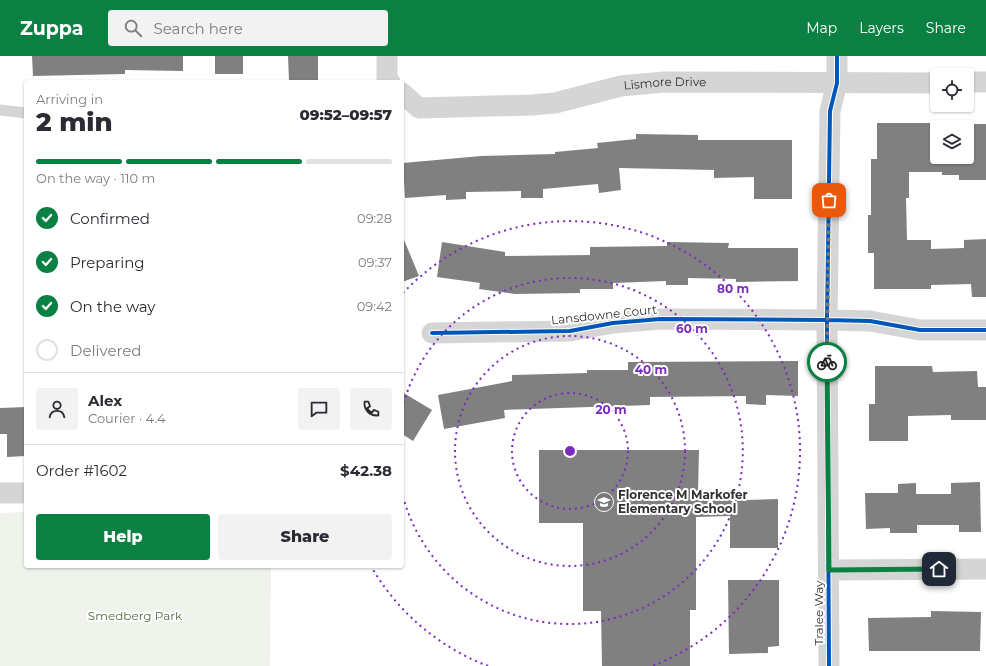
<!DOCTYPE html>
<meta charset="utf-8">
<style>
body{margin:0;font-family:Montserrat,sans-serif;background:#f2f2f3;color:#2b2b33;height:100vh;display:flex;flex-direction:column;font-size:15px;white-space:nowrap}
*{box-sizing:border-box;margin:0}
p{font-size:13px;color:#7c7c81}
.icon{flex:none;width:22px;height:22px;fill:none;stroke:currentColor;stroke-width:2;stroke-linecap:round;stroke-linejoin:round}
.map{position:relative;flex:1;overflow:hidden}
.drawer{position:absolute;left:24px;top:24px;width:380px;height:488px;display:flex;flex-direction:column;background:#fff;border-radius:4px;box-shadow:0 1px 3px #0004}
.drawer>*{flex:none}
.fabs{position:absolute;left:930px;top:12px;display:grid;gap:8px}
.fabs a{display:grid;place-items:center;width:44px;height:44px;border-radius:4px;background:#fff;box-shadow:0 1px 3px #0004;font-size:20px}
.pin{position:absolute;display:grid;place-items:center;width:34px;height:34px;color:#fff;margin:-17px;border-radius:8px;box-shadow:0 2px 6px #0006}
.courier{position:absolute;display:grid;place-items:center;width:40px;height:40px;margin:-20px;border:3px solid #0b8043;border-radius:50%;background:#fff;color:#222;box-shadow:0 1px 5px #0007}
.summary em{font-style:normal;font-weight:800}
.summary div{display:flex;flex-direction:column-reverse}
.summary{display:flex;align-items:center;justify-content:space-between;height:68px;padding:0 12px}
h1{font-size:26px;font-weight:800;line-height:30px}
.bar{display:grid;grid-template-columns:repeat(4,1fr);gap:6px 4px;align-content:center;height:48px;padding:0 12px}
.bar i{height:5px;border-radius:3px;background:#e1e1e2}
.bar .current{background:#0b8043}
.bar p{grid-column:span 4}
.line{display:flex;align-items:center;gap:10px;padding:0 12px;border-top:1px solid #e1e1e2}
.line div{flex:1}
.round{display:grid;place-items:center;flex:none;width:42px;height:42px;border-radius:4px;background:#f2f2f3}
ol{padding:0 12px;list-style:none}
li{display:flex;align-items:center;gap:12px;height:44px}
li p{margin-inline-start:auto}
li .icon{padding:4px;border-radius:50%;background:#0b8043;color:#fff;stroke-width:4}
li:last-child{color:#7c7c81}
li i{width:22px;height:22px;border:2px solid #e1e1e2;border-radius:50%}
.primary-button{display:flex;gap:8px;margin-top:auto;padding:8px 12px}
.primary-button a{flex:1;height:46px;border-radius:4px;background:#0b8043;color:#fff;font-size:16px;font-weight:800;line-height:46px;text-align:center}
.primary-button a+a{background:#f2f2f3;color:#2b2b33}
header{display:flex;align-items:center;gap:24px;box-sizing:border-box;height:56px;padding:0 20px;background:#0b8043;color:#fff}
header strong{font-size:19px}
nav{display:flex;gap:22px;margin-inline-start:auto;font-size:14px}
.search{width:280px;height:36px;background:#f2f2f3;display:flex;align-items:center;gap:10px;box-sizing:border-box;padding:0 14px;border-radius:4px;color:#7c7c81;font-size:15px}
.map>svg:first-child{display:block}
</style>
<header>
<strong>Zuppa</strong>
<div class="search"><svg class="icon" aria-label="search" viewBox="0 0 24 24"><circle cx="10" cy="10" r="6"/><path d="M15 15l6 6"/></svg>Search here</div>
<nav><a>Map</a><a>Layers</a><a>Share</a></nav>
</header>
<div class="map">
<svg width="986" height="610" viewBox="0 0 986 610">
<rect width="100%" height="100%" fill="#fff"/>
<path fill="#f0f3ec" d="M 26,456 L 26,510 L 271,510 L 270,610 L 0,610 L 0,457 Z"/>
<path fill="#808080" d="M 32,0 L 183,0 L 183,15 L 125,14 L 125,18 L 33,20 Z
M 215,0 L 243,0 L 243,18 L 215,18 Z
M 288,0 L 318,0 L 318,25 L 289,25 Z
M 877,67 L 934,67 L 934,101 L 967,101 L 967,77 L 970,77 L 970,68 L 986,68 L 986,124 L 959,124 L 959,119 L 942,119 L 942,116 L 909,116 L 909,142 L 906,142 L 907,184 L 931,184 L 931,193 L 964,192 L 964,184 L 986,183 L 986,241 L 972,241 L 971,228 L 931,229 L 931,233 L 874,233 L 874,197 L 868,197 L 868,159 L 871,159 L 871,103 L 877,103 Z
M 636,78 L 698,79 L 698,84 L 792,84 L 792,143 L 754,143 L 754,121 L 714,122 L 714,114 L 619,112 L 621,134 L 599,137 L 598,128 L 543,133 L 543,142 L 521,142 L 521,135 L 466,136 L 466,143 L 446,144 L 446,139 L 405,142 L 403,107 L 481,100 L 555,98 L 555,96 L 598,92 L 597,87 L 636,83 Z
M 402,179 L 419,220 L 402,226 Z
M 442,186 L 505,196 L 505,200 L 590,199 L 590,191 L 667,190 L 667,186 L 729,187 L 728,192 L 798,192 L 798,225 L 736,226 L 736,223 L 688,222 L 688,229 L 666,229 L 666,225 L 613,227 L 613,233 L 580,233 L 580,237 L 515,238 L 479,233 L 480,227 L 437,221 Z
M 798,305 L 798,340 L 766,339 L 766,349 L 746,348 L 746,340 L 650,341 L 650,349 L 504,354 L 505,362 L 444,373 L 438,339 L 512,325 L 512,319 L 587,317 L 587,314 L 628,314 L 628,306 Z
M 875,310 L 932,310 L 933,316 L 977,315 L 978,331 L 986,331 L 986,364 L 951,364 L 951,359 L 908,360 L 908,385 L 869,385 L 869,348 L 875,348 Z
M 402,336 L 432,354 L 413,385 L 402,378 Z
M 26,351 L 26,400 L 7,401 L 7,378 L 0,378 L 0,352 Z
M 539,394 L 699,394 L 698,438 L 746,438 L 746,444 L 778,443 L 778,492 L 730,492 L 730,460 L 696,461 L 696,554 L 690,554 L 690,610 L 602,610 L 601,555 L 583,555 L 583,467 L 539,467 Z
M 980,426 L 981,476 L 959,476 L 959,469 L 917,469 L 917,477 L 890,477 L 890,472 L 866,473 L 865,437 L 898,437 L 898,428 L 916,427 L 916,438 L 951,438 L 951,427 Z
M 728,524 L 779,524 L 779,590 L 768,591 L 768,597 L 729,598 Z
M 931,555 L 981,556 L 980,595 L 869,595 L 868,562 L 931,561 Z"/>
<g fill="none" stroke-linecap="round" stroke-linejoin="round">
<path stroke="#d5d5d5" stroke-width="11" d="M 0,54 L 26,57"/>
<g stroke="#d5d5d5" stroke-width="21">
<path d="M 387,0 L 387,23 L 390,26"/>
<path d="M 967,26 L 986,26"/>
<path id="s1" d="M 402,37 L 419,52 L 532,49 L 555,47 L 621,30 L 664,26 L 937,27"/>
<path d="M 432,277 L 570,275 L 613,267 L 660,263 L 827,264 L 870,265 L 920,274 L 986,274"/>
<path d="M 0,437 L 26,437"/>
<path d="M 829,514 L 986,513"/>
<path d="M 829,610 L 827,264 L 830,55 L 837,27 L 837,0"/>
</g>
<defs>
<path id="cycleway" d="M 432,277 L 570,275 L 613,267 L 660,263 L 827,264 L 870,265 L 920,274 L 986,274
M 829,610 L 827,264 L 830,55 L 837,27 L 837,0"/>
</defs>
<use href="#cycleway" stroke="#fff" stroke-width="6"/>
<use href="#cycleway" stroke="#0057b8" stroke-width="4"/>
</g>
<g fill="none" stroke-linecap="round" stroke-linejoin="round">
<path stroke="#797979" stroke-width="4" stroke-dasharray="0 7.2" d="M 827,306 L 829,144"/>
<path stroke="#0b8043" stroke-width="5" d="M 827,306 L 829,514 L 939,513"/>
</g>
<g fill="none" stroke="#7b2cbf" stroke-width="2" stroke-dasharray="2 4">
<circle cx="570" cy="395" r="58"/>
<circle cx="570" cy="395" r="115"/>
<path d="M402 353A173 173 0 1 1 402 437"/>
<path d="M488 610A230 230 0 0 1 372 512M403 237A230 230 0 1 1 652 610"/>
</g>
<defs>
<symbol id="school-disc" viewBox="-11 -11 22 22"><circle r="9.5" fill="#797979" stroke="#fff"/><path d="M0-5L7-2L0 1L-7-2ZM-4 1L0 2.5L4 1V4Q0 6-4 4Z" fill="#fff"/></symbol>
</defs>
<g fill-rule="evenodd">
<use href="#school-disc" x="593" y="435" width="22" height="22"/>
</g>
<g text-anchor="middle" stroke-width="4" stroke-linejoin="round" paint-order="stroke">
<g font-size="12" fill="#313131" stroke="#fff">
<text dy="4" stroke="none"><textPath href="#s1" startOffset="271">Lismore Drive</textPath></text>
<text transform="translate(604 259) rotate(-6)" y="4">Lansdowne Court</text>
<text transform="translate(819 557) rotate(-90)" y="4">Tralee Way</text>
</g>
<g font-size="12" font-weight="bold" fill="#313131" stroke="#fff" text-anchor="start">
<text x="618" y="443">Florence M Markofer<tspan x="618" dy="14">Elementary School</tspan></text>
</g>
<g font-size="12" fill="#556a40" stroke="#fff">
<text x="135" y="564">Smedberg Park</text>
</g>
</g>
<circle cx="570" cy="395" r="6" fill="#7b2cbf" stroke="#fff" stroke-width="2"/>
<g font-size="12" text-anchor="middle" font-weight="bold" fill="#7b2cbf" stroke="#fff" stroke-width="4" stroke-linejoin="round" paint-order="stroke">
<text x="733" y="237">80 m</text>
<text x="692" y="277">60 m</text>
<text x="651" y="318">40 m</text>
<text x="611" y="358">20 m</text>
</g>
</svg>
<div class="fabs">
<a><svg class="icon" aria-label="locate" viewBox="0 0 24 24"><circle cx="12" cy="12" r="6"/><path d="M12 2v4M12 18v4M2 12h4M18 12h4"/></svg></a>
<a><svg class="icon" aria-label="layers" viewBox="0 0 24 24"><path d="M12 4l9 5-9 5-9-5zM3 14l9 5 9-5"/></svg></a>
</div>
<div class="pin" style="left:829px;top:144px;background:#ea580c"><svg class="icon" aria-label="bag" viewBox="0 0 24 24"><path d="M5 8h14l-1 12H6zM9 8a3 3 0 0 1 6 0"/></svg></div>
<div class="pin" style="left:939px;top:513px;background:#1f2937"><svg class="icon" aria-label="home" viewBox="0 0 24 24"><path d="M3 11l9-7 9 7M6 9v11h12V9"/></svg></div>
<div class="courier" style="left:827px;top:306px"><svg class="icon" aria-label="bike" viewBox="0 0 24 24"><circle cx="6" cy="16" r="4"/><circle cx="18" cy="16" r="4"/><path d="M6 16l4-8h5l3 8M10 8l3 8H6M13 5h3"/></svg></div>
<section class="drawer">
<div class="summary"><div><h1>2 min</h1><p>Arriving in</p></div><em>09:52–09:57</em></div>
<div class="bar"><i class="current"></i><i class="current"></i><i class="current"></i><i></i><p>On the way · 110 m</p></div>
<ol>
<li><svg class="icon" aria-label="check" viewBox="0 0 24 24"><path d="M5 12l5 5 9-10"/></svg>Confirmed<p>09:28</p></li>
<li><svg class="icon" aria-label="check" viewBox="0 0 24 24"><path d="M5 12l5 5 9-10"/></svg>Preparing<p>09:37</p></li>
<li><svg class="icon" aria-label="check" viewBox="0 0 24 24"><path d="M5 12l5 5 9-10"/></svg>On the way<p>09:42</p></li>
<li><i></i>Delivered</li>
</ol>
<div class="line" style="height:72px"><a class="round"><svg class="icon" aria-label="person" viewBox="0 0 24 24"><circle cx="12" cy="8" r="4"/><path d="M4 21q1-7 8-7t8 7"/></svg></a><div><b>Alex</b><p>Courier · 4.4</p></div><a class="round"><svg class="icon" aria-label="chat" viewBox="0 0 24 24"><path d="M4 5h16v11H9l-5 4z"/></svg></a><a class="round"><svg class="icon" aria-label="phone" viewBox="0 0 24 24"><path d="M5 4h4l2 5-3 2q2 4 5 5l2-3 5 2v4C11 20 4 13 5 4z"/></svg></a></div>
<div class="line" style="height:52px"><div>Order #1602</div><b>$42.38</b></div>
<div class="primary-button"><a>Help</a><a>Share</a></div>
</section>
</div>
